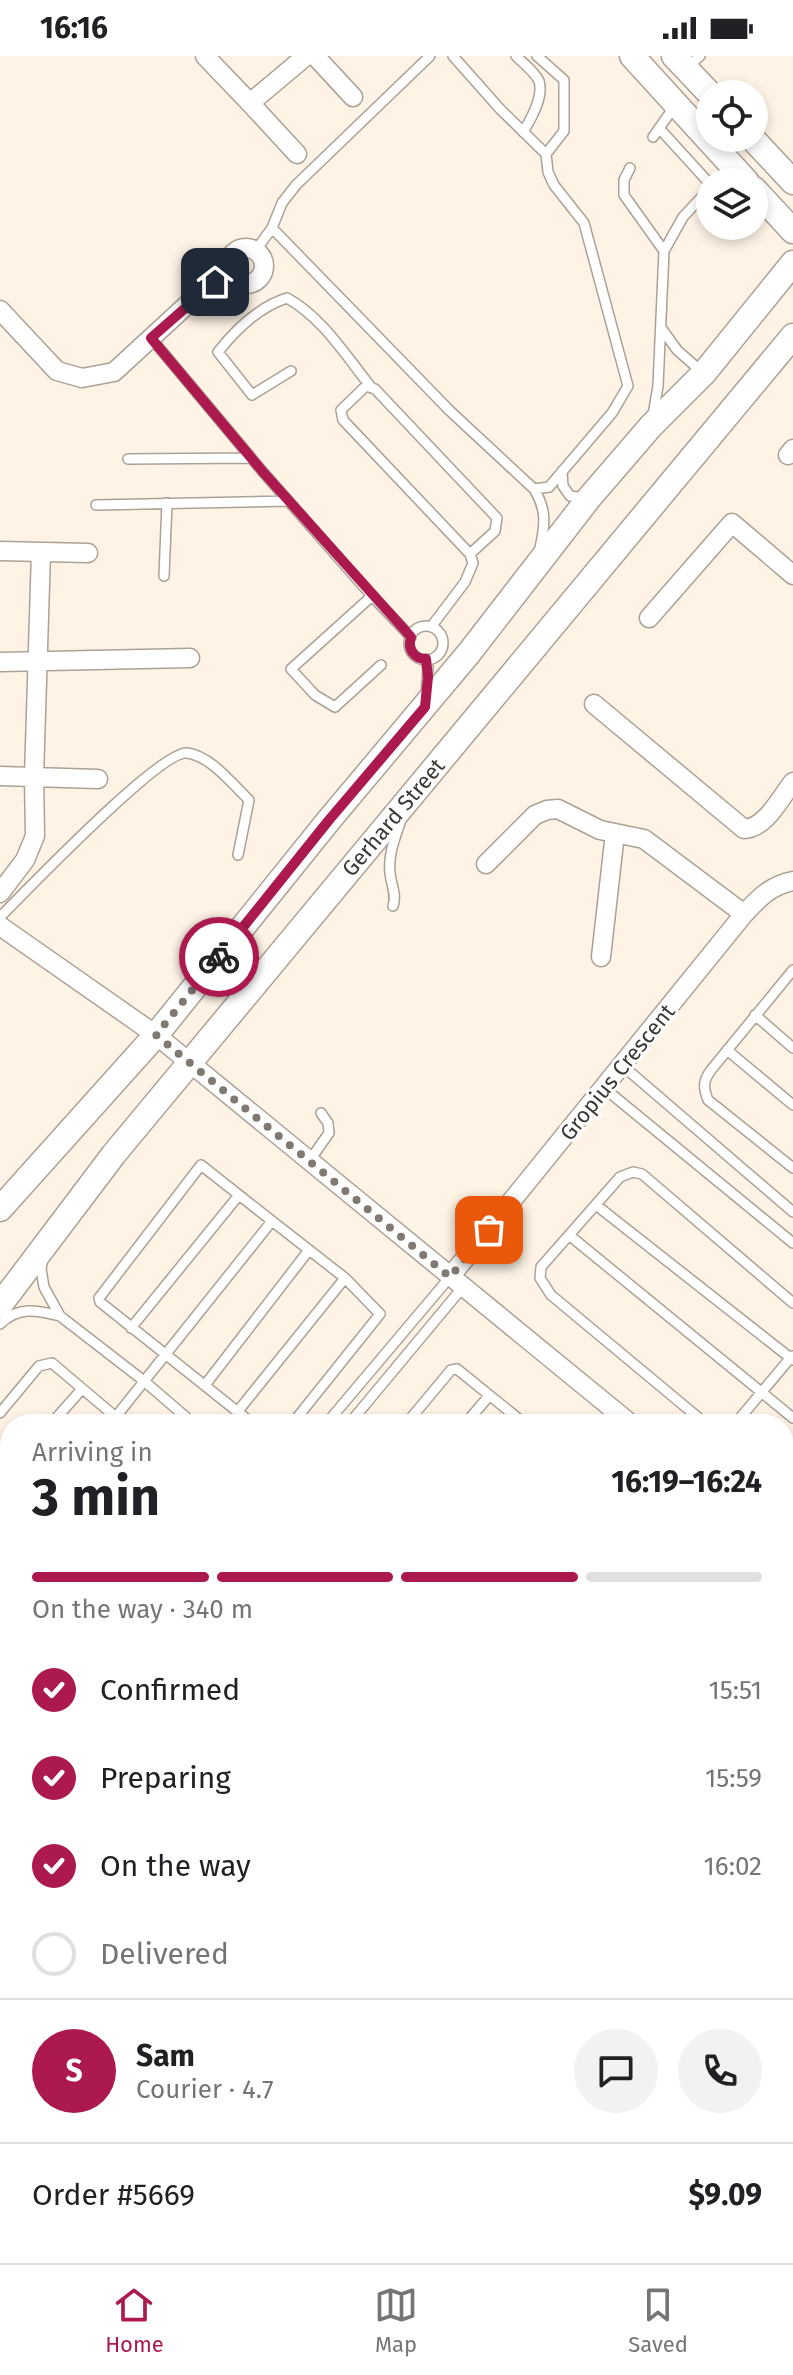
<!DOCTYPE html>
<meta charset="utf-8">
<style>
body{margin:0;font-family:"Fira Sans",sans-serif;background:#f2f2f2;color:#202124;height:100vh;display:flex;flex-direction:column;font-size:30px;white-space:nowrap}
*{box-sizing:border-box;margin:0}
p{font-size:26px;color:#757577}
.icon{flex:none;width:44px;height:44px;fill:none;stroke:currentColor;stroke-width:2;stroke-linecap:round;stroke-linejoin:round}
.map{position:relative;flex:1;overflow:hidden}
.sheet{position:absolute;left:0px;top:1358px;width:794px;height:850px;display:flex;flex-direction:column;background:#fff;border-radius:32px 32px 0 0;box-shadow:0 4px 12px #0003}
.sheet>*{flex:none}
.buttons{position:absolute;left:696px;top:24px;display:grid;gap:16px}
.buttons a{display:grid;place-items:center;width:72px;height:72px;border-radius:50%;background:#fff;box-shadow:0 4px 12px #0003;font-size:40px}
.pin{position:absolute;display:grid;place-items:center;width:68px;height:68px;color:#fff;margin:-34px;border-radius:16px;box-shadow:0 4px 12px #0006}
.courier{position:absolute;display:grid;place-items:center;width:80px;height:80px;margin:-40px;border:6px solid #ab194f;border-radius:50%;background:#fff;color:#222;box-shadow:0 2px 10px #0007}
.summary em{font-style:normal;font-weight:700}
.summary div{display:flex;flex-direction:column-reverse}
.summary{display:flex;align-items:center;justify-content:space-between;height:136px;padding:0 32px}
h1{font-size:52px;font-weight:700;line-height:60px}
.bar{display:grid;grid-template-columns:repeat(4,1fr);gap:12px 8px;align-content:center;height:96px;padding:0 32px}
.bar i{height:10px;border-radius:6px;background:#e0e0e0}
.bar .active{background:#ab194f}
.bar p{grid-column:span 4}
.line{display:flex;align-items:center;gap:20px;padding:0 32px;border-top:2px solid #e0e0e0}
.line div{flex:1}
.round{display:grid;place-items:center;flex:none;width:84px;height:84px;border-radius:42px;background:#f2f2f2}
ol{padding:0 32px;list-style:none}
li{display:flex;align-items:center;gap:24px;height:88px}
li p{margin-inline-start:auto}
li .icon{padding:8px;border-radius:50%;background:#ab194f;color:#fff;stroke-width:4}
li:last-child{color:#757577}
li i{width:44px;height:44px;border:4px solid #e0e0e0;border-radius:50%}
.status{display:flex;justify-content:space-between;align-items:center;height:56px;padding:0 40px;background:#fff;direction:ltr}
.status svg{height:22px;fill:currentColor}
.tabs{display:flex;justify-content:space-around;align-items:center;height:112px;border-top:2px solid #e0e0e0;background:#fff;font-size:22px;color:#757577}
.tabs a{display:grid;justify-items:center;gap:4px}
.tabs .active{color:#ab194f}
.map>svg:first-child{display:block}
</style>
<div class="status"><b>16:16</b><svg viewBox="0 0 49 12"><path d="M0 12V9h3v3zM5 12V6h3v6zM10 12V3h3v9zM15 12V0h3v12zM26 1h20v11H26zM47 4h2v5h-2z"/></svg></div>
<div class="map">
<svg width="793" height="2207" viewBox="0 0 793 2207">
<rect width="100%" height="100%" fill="#fef3e5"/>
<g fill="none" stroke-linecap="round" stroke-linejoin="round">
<defs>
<path id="lane" d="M 453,0 L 500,53 L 546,98
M 516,0 C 523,7 535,16 539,25 C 544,41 531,63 523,76
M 686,12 L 700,0
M 659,72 L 710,128
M 653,81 L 674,51
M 630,112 L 624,124 L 624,139 L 664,195
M 716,126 L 733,110
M 272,172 L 450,355 L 534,433 L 549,431 L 612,357 L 628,330 L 584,167 L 554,129 L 548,116 L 546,98 L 564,75 L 564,24 L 537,0
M 256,194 L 272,172 L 282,147 L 296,129 L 430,0
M 662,273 L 677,294 L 703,317
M 151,282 L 263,416 L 372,540
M 291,315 L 252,339 L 218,296 C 236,273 259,251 287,242 C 322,261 346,300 371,331
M 653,359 L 658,330 L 664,195 L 683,161 L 710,132
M 128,403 L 251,402
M 562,415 L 563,430 L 570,440 L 586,442
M 534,433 C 547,454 545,469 540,492
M 96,449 L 288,445
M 164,520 L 167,447
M409 587a17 17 0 1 1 34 0a17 17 0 1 1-34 0Z
M 431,571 L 465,526 L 473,507 L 470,498 L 343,364 L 341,354 L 366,330 L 375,333 L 497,462 L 495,475 L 470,498
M 381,609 L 335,651 L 315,639 L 291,613 L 372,540 L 411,581
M 426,640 L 428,612 L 426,603
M 393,850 C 397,838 391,829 390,817 C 388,798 395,782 401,764
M 0,861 C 26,835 161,694 187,697 C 211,700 232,728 249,744 L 238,799
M 793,914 L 711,1014 C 703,1025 703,1031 708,1044 L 793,1112
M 755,959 L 793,992
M 727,994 L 793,1049
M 623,1010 L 793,1156
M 604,1032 L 793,1187
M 310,1104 L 329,1077 L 328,1067 L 321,1057
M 596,1149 L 793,1304
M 569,1179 L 793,1362
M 43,1202 L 41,1213 L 44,1231 L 60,1260 L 144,1325 L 194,1368
M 0,1268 C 18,1250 37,1254 60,1260
M 131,1272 L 239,1139
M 205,1329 L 309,1194
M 238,1355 L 345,1222
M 0,1357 L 39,1310 L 52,1307 L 124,1368
M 51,1368 L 82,1333
M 110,1368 L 272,1165 L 345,1222 L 380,1258 L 292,1368
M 253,1368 L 100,1246 L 99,1242 L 201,1109 L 272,1165
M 326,1368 L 450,1221
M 349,1368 L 463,1231
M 406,1368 L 451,1314 L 457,1313 L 525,1368
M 465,1368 L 489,1340
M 706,1368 L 551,1239 L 540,1222 L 541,1211 L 620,1121 L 633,1116 L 642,1118 L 793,1247
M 735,1368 L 792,1300
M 0,1427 L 10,1415
M 784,1432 L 793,1440
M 0,1504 L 10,1492
M 0,1573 L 10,1561
M 0,1643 L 10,1631
M 0,1645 L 10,1653
M 8,1711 L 10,1711
M 0,1853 L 10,1841
M 784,2193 L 793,2201
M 208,2198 L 211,2207
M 413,2198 L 424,2207
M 489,2198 L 499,2207
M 717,2198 L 728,2207
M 331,2202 L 334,2198
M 401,2207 L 408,2198
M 593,2207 L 601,2198"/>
<path id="street" d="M 205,0 L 250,47 L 306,0
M 315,0 L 353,41
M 250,47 L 297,98
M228 210a18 18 0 1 1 36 0a18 18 0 1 1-36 0Z
M 0,254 L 57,315 L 82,322 L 114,316 L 201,236 L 229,217
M 788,399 L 793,393
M 0,495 L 88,497
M 649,562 L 732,467 L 793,519
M 0,606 L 190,602
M 594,648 L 744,773 C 766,772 780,742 793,726
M 0,720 L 98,723
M 486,808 L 535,759 L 547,754 L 558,753 L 600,774 L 644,783 L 744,858
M 0,837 L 25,804 L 35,780 L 34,721 L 41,496
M 0,870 L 156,979 L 631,1368
M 601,901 L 615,777
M 450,1221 L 744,858 C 759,842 771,829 793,825
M 784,1496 L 793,1503
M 784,1704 L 793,1693
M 784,1997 L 793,2004
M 784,2118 L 787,2120"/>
<path id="secondary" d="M 632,0 L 747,126
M 674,0 L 710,38
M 752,82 L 793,126
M 754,133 L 793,175
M 0,1153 L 156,979 L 329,764 L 469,597 L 589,442 L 651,370 L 704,317 L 793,207
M 0,1249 L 114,1098 L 793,280
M 0,1889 L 10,1906
M 0,1979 L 10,1995
M 132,2198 L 137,2207
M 188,2198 L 193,2207"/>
</defs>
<use href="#lane" stroke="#aba195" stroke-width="12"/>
<use href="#street" stroke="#aba195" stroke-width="21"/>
<use href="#secondary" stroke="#aba195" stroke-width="27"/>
<use href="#lane" stroke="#fff" stroke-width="9"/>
<use href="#street" stroke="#fff" stroke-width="18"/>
<use href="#secondary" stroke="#fff" stroke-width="24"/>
<defs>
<path id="rail" d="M 296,2198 L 303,2207
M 311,2198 L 317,2207"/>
</defs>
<use href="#rail" stroke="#544f49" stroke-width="8"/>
<use href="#rail" stroke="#fff" stroke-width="5" stroke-dasharray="15" stroke-linecap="butt"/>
</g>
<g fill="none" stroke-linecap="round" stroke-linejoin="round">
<path stroke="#807971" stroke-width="8" stroke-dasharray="0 14.4" d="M 219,901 L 156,979 L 450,1221 L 489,1174"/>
<path stroke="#ab194f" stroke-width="10" d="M 215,226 L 151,282 L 263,416 L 411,581 C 407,593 414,603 426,603 L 428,621 L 425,651 L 329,764 L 219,901"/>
</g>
<g text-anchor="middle" stroke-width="6" stroke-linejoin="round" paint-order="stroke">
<g font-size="22" fill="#3c3833" stroke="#fff">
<text transform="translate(393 761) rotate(-50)" y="8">Gerhard Street</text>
<text transform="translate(617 1016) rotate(-51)" y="8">Gropius Crescent</text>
</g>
</g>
</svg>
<div class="buttons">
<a><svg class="icon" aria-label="locate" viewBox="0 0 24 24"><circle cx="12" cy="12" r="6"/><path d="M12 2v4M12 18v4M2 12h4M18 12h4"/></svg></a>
<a><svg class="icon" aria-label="layers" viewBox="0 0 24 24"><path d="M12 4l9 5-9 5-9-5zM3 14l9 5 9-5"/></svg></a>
</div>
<div class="pin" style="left:489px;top:1174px;background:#ea580c"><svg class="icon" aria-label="bag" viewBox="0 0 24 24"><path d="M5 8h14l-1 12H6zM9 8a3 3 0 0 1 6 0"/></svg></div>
<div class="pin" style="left:215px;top:226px;background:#1f2937"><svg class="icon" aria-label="home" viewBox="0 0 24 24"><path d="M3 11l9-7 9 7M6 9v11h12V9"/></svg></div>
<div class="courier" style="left:219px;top:901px"><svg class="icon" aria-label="bike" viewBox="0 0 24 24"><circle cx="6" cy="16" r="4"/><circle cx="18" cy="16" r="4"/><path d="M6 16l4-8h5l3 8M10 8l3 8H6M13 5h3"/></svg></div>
<section class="sheet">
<div class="summary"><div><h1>3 min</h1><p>Arriving in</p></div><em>16:19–16:24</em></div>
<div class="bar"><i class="active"></i><i class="active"></i><i class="active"></i><i></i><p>On the way · 340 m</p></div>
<ol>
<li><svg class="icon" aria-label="check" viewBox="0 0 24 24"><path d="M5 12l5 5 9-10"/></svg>Confirmed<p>15:51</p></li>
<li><svg class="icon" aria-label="check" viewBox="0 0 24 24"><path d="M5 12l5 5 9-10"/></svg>Preparing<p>15:59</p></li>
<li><svg class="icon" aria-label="check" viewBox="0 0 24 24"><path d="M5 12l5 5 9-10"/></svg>On the way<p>16:02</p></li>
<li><i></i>Delivered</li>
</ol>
<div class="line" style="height:144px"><b class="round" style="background:#ab194f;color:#fff">S</b><div><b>Sam</b><p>Courier · 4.7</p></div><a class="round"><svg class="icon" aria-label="chat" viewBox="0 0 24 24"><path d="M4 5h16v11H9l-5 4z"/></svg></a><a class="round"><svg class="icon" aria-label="phone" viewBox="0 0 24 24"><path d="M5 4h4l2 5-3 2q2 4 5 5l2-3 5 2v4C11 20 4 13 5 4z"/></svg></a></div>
<div class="line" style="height:104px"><div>Order #5669</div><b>$9.09</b></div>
</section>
</div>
<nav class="tabs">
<a class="active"><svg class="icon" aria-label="home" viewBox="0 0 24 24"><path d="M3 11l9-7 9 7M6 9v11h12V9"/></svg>Home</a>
<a><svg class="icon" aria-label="map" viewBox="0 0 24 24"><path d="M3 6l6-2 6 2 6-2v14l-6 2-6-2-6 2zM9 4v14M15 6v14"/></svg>Map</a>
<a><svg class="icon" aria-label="saved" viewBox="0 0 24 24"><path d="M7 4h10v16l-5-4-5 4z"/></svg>Saved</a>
</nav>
